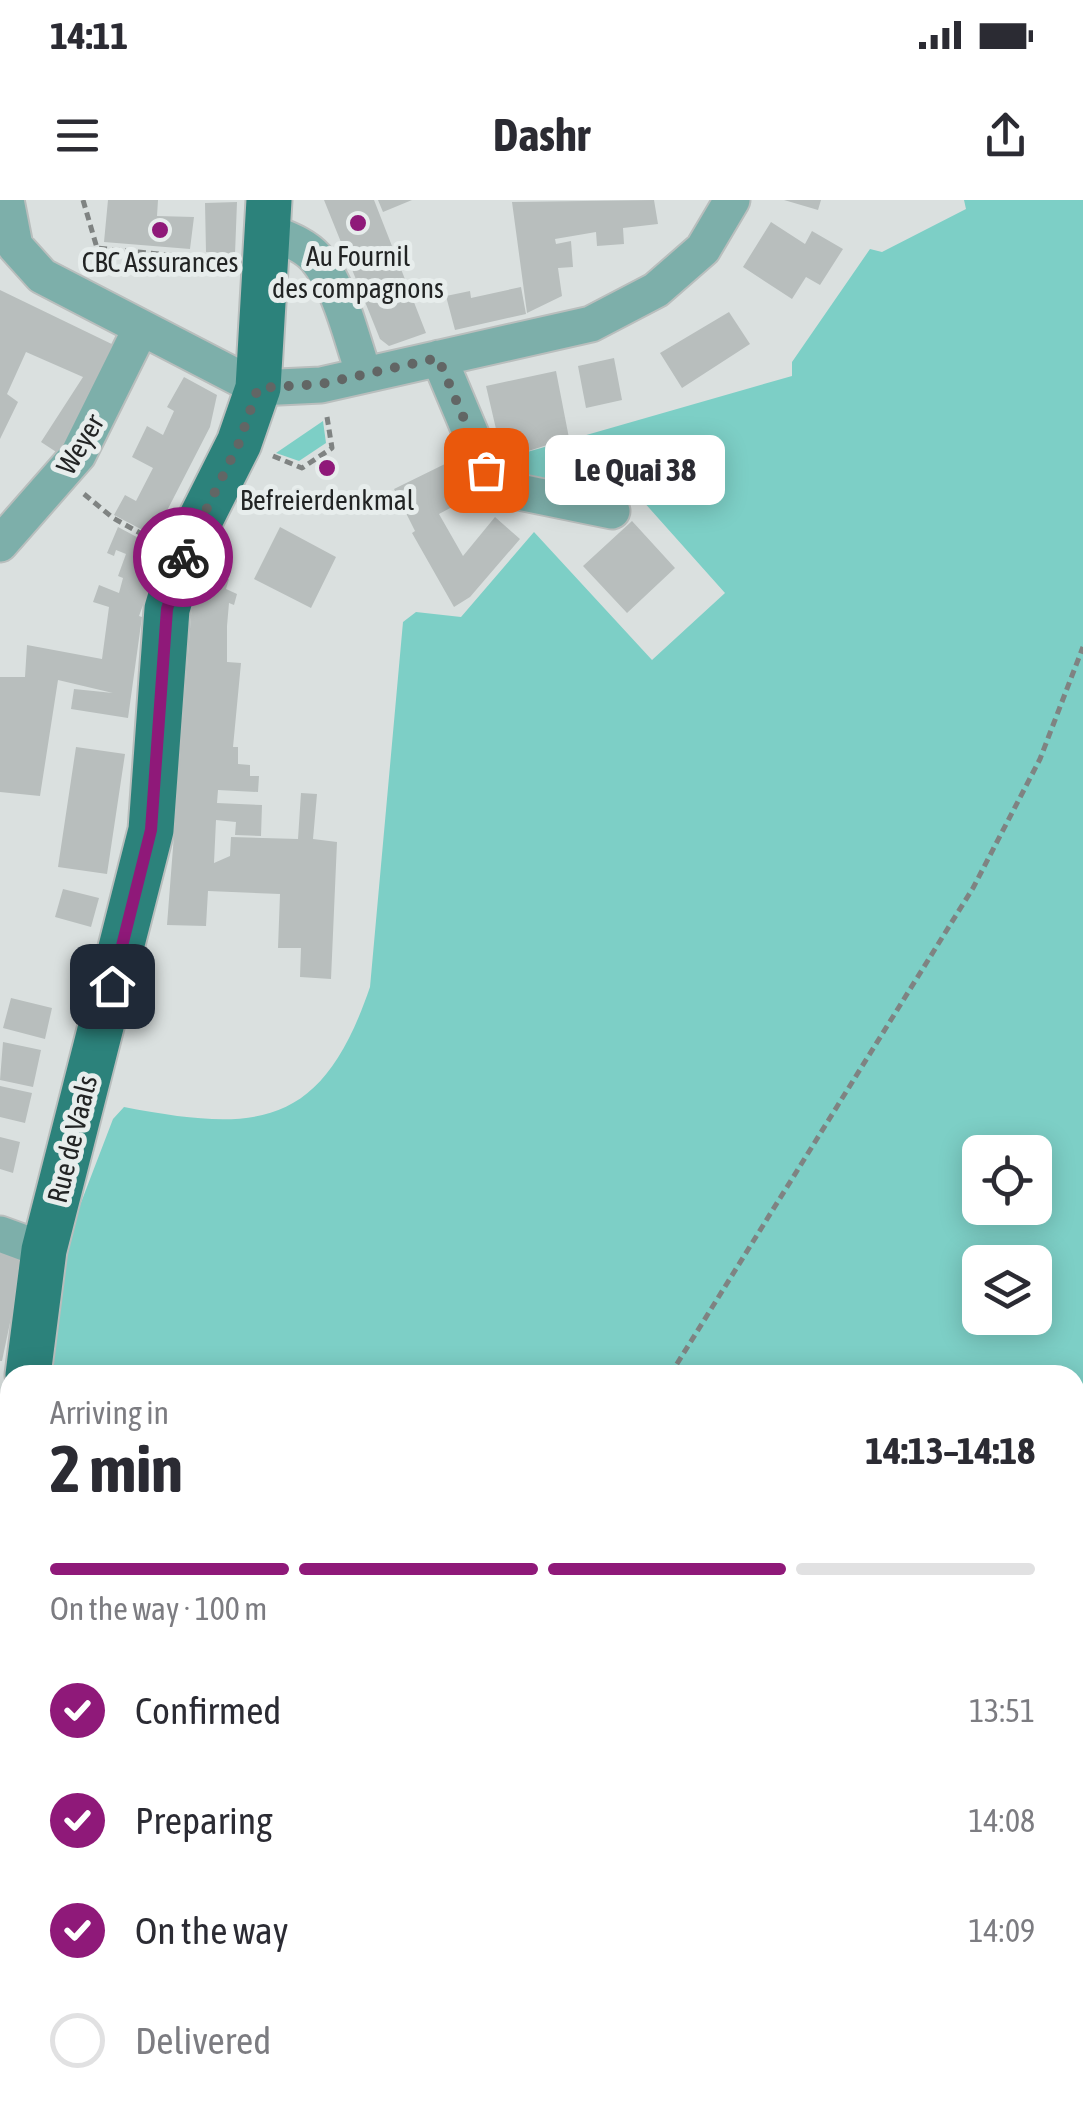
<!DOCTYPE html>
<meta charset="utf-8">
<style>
body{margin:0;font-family:"Asap Condensed",sans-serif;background:#f7f7f7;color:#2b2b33;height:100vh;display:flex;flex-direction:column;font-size:38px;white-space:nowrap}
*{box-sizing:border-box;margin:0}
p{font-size:32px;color:#7c7c81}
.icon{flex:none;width:55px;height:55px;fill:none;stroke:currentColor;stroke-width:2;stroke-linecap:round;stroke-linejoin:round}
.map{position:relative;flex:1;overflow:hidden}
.details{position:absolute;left:0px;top:1165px;width:1085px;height:752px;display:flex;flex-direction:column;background:#fff;border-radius:30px 30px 0 0;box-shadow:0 5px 25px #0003}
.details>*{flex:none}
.fabs{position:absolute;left:962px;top:935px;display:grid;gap:20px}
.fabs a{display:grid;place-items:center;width:90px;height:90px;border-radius:15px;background:#fff;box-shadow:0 5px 25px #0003;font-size:50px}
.pin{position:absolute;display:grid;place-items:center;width:85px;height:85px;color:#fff;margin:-42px;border-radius:20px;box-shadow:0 5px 15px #0006}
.courier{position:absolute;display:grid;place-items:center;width:100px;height:100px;margin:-50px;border:8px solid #8f1979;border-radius:50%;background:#fff;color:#222;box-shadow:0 2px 12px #0007}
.bubble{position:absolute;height:70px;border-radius:15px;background:#fff;box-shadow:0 5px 25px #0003;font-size:32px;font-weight:700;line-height:70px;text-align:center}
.head em{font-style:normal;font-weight:700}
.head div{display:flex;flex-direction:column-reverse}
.head{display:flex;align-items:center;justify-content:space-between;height:170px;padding:0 50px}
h1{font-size:65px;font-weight:700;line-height:75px}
.bar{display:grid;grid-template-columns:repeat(4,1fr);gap:15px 10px;align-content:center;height:120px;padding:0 50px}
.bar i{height:12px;border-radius:8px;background:#e1e1e2}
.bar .selected{background:#8f1979}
.bar p{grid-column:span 4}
ol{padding:0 50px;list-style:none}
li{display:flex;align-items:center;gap:30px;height:110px}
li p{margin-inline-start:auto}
li .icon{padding:10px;border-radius:50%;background:#8f1979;color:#fff;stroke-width:4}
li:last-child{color:#7c7c81}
li i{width:55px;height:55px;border:5px solid #e1e1e2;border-radius:50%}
.status{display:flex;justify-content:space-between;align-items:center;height:70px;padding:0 50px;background:#fff;direction:ltr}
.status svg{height:28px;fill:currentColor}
header{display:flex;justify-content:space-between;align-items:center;height:130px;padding:0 50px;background:#fff;font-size:45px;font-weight:700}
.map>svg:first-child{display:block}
</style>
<div class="status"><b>14:11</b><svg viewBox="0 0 49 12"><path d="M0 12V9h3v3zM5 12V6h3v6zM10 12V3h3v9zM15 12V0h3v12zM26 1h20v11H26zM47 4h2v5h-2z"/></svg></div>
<header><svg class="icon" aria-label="menu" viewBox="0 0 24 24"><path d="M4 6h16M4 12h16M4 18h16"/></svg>Dashr<svg class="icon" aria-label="share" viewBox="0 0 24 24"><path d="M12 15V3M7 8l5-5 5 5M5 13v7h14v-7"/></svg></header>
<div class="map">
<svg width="1083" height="1916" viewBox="0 0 1083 1916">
<rect width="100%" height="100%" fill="#dae0df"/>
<path fill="#7dcfc6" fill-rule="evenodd" d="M 964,0 L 1083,0 L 1083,1916 L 373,1916 L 364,1908 L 1075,1908 L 1075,1175 L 44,1175 L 64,1047 L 113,919 L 124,907 C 259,933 322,928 370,787 L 403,422 L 416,412 L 461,417 L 534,332 L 652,460 L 725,393 L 642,300 L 552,285 L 508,270 L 503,259 L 792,176 L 792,162 L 870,49 L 882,52 L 966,9 ZM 980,952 L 1035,952 L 1035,1008 L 980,1008 ZM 980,1062 L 1035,1062 L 1035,1118 L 980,1118 Z
M 323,221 L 326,243 L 299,261 L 276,253 Z"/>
<path fill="#b8bebd" d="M 108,0 L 158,0 L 157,16 L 194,17 L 190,49 L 104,42 Z
M 324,0 L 374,0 L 426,133 L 389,146 L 380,139 Z
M 378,0 L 412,0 L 383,12 Z
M 654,0 L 658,24 L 623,28 L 624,44 L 597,46 L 596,32 L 555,39 L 556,44 L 571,41 L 573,67 L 558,68 L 562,96 L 527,113 L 512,2 Z
M 784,0 L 821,0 L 818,10 Z
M 237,2 L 235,54 L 206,52 L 205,3 Z
M 771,22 L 805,44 L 812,31 L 843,49 L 820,85 L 806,77 L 792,99 L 743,67 Z
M 521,87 L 526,114 L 455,130 L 446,96 L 470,91 L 471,98 Z
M 0,90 L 122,149 L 67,259 L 41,242 L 83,177 L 26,152 L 7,194 L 18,202 L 0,239 Z
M 729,112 L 750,144 L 682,188 L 660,153 Z
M 614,158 L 622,200 L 586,208 L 578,166 Z
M 556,171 L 569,238 L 503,259 L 486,186 Z
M 184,177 L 217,195 L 210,227 L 154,336 L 114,315 L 125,295 L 136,301 L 153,268 L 132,257 L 147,226 L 163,235 L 174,211 L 167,207 Z
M 451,261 L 456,271 L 470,265 L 482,291 L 439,314 L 463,356 L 495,317 L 520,339 L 470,397 L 454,407 L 412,333 L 415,331 L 394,289 Z
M 632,321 L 675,368 L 627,413 L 583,366 Z
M 118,327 L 163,351 L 139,416 L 142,417 L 128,518 L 71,509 L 74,489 L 113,493 L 58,480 L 40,596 L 0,592 L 0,477 L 25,477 L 27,445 L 102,459 L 109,407 L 93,402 L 99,385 L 119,393 L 123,378 L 118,376 L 126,354 L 116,350 L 114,356 L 107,353 Z
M 280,327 L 336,357 L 311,408 L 254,379 Z
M 199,370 L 229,379 L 226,389 L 237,394 L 234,405 L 229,403 L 227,426 L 227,462 L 241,463 L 233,547 L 238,547 L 238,564 L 250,565 L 250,576 L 259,576 L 258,592 L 218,590 L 217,603 L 262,605 L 261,636 L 235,635 L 236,622 L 216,620 L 214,663 L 230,656 L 231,637 L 298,639 L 301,593 L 317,594 L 313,639 L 337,642 L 331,779 L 300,777 L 301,748 L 278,748 L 280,694 L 208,691 L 206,726 L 167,725 L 193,390 Z
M 76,547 L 125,554 L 107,674 L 58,667 Z
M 63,689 L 99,698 L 91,727 L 55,717 Z
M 11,798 L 52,808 L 45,839 L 3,828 Z
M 3,842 L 41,850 L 33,887 L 0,880 Z
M 0,886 L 32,893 L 25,923 L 0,917 Z
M 0,937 L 20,942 L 13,973 L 0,969 Z
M 0,1051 L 24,1056 L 2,1161 L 0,1161 Z
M 35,1908 L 116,1908 L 115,1916 L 34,1916 Z
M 276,1908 L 285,1908 L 301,1916 L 271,1916 Z"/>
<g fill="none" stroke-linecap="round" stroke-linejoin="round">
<defs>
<path id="minor" d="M 6,0 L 15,46 L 42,76 L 258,188 L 321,185 L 591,124 L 656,90 L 703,49 L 732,0
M 268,31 C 284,38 304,44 316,58 C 341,88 351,138 364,174
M 439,158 L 486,270 L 514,291 L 612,311
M 0,344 L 78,255 L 140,130
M 0,1034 L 44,1050
M 2,1916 L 10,1865"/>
<path id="major" d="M 28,1175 L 44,1050 L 151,630 L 167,409 L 184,352 L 239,243 L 258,188 L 269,0
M 0,1465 L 10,1339"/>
</defs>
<use href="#minor" stroke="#b9bebd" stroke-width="39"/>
<use href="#major" stroke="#b9bebd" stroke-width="49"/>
<path stroke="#7f8382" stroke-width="5" stroke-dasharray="8 5" stroke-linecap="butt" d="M 83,0 L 97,48 L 229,61
M 273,256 L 302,268 L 332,248 L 327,217
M 84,294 L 113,318 L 149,338
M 670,1175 L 973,688 L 1040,559 L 1083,447
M 360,1916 L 362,1908"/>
<use href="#minor" stroke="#7dafaa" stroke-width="35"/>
<use href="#major" stroke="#2c827b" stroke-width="45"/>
</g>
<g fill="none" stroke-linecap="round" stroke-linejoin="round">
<path stroke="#626665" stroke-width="10" stroke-dasharray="0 18" d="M 183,357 L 239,243 L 258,188 L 321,184 L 438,158 L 486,270"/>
<path stroke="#8f1979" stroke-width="12" d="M 112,786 L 151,630 L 167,409 L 183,357"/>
</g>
<g fill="#8f1979" stroke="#e7edec" stroke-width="4">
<circle cx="358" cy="23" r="10"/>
<circle cx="160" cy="30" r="10"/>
<circle cx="327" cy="268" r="10"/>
</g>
<g text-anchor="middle" stroke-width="10" stroke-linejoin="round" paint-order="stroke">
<g font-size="28" fill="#222424" stroke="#e7edec">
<text x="358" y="66">Au Fournil<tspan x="358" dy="32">des compagnons</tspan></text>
<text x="160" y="72">CBC Assurances</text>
<text x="327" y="310">Befreierdenkmal</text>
</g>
<g font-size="28" fill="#222424" stroke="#e7edec">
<text transform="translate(80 244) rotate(-59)" y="10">Weyer</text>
<text transform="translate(72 939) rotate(-76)" y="10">Rue de Vaals</text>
</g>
</g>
</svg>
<div class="fabs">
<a><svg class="icon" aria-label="locate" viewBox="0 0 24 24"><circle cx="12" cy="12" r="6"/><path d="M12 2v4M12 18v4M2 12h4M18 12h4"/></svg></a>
<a><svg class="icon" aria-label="layers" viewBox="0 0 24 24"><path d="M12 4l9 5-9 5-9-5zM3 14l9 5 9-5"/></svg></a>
</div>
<div class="pin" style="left:486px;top:270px;background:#ea580c"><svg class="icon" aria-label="bag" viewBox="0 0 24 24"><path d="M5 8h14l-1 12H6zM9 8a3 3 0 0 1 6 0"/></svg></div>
<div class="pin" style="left:112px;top:786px;background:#1f2937"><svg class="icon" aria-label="home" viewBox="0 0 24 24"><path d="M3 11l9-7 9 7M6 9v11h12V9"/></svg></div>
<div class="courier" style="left:183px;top:357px"><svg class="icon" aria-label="bike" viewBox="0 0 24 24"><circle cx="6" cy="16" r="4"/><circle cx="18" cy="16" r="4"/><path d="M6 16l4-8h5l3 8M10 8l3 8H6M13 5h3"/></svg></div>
<div class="bubble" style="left:545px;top:235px;width:180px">Le Quai 38</div>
<section class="details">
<div class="head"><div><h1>2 min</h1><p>Arriving in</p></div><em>14:13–14:18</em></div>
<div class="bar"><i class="selected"></i><i class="selected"></i><i class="selected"></i><i></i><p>On the way · 100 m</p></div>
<ol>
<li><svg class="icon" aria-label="check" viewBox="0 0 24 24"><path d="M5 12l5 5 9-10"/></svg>Confirmed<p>13:51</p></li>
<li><svg class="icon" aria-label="check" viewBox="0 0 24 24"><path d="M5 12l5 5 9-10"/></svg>Preparing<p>14:08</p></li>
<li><svg class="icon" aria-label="check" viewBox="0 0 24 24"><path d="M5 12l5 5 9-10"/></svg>On the way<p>14:09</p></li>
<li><i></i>Delivered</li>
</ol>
</section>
</div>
